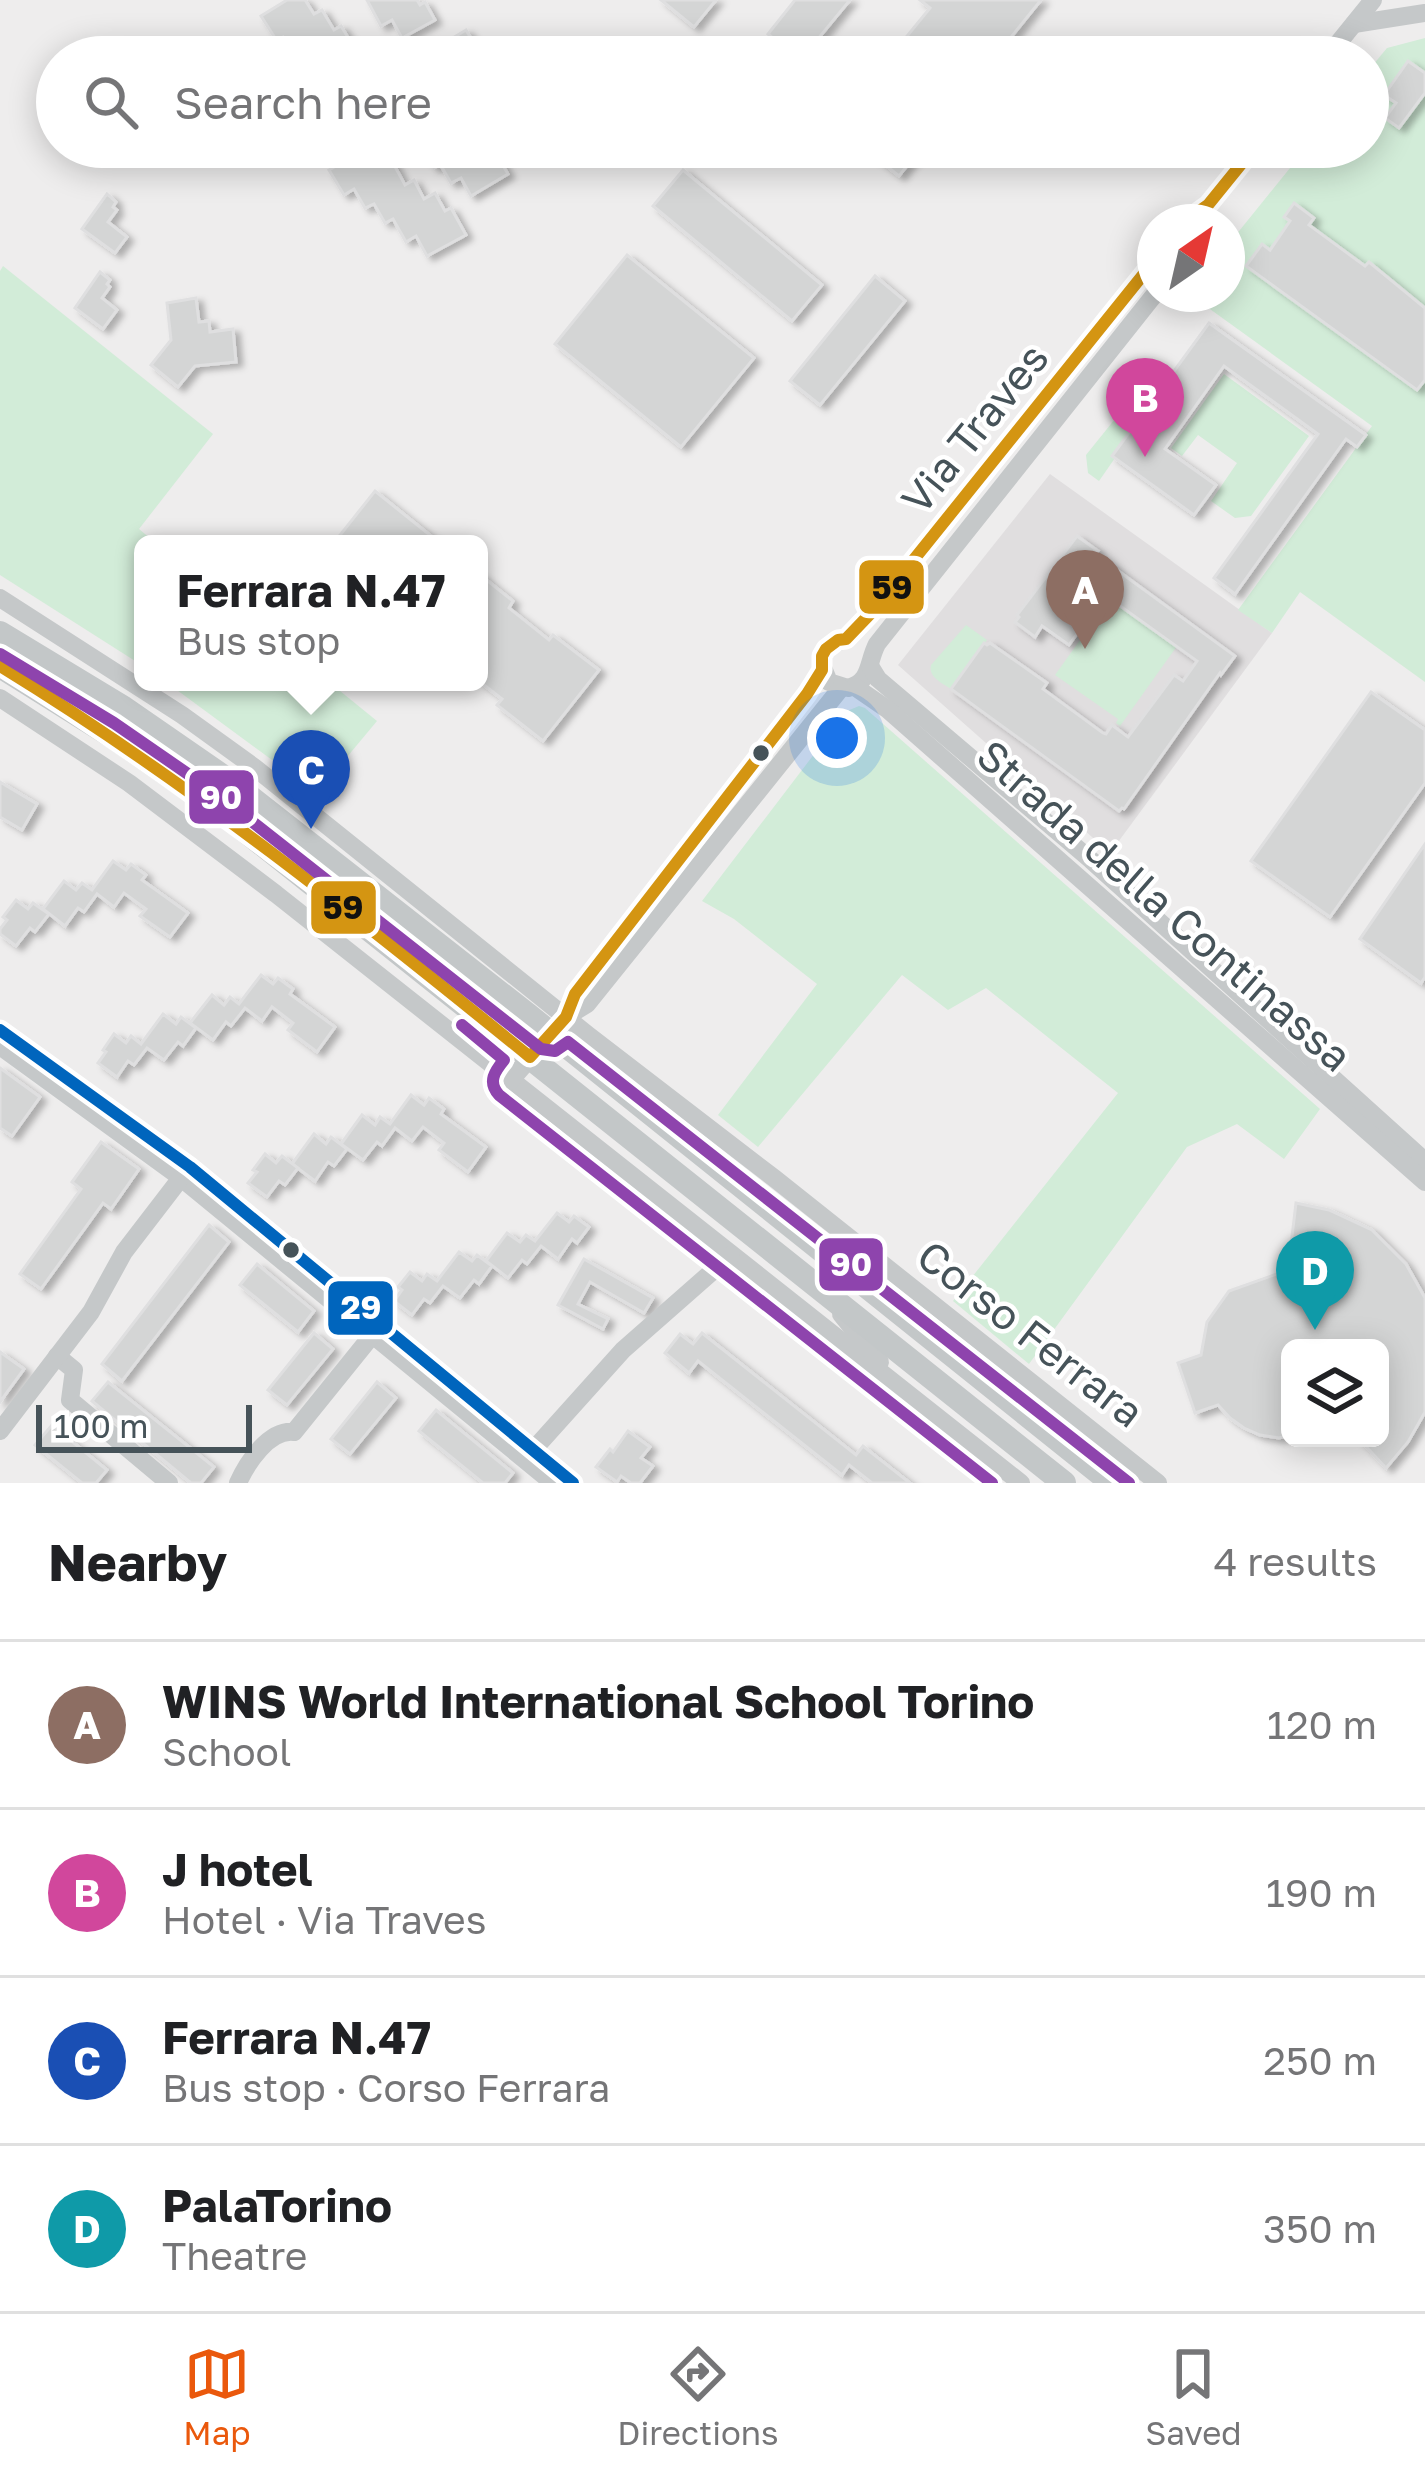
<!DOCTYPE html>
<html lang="en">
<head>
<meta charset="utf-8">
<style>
  :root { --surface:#fff; --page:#f2f2f2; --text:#202124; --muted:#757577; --line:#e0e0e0; --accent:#ea580c }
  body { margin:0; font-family:"Golos Text",sans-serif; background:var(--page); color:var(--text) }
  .controls { position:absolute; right:36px; bottom:36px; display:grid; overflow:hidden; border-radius:18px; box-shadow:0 6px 30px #0003 }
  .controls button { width:108px; height:108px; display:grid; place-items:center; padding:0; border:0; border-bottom:3px solid var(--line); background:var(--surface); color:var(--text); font:60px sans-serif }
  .compass { position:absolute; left:1137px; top:204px; width:108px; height:108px; border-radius:50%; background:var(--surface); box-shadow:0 6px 30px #0003; rotate:34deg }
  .scale { position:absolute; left:36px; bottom:30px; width:216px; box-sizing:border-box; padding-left:12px; border:6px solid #465359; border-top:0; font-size:33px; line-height:42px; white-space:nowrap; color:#465359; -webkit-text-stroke:9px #fff; paint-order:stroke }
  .you { position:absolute; left:837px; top:738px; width:42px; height:42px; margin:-30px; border:9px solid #fff; border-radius:50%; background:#1a73e8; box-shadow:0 0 0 18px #1a73e833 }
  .badge { display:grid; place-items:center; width:78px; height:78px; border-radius:50%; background:var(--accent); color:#fff; font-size:39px; font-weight:700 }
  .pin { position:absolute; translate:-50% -99px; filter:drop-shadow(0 3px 6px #0008) }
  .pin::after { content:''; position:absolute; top:63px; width:42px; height:36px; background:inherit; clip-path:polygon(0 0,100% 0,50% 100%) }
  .popup { position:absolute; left:134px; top:535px; width:354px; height:156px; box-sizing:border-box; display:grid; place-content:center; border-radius:18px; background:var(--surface); filter:drop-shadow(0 3px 9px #0005); font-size:39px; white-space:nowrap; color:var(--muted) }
  .popup b { font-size:45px; color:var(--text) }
  .popup::after { content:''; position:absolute; left:50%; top:100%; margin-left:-24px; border:24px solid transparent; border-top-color:var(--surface) }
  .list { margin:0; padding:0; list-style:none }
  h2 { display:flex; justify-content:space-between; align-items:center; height:156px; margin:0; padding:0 48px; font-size:51px }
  h2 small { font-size:39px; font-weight:400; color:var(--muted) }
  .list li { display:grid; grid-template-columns:78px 1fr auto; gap:36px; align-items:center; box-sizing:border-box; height:168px; padding:0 48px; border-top:3px solid var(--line) }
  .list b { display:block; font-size:45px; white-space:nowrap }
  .list p { margin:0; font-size:39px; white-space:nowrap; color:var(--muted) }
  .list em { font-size:39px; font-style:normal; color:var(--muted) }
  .icon { flex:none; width:66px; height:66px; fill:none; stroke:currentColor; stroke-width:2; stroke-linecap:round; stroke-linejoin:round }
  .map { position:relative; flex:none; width:1425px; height:1483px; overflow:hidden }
  .search { position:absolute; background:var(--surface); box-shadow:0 6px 30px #0003; left:36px; right:36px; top:36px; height:132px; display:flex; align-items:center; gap:30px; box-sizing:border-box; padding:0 42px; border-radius:66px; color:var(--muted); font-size:45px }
  .sheet { height:828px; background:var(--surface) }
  nav { display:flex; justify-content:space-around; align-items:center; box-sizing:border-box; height:168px; border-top:3px solid var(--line); background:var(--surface); font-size:33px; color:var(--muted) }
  nav a { display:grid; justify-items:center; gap:6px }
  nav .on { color:var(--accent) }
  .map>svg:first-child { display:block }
  .education { fill:#e0dedf }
  .green { fill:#d2ecd8 }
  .building { fill:#d4d5d5; stroke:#dfdfe0; stroke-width:3; filter:url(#shadow) }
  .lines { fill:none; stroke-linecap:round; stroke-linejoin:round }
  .minor { stroke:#c5c8c9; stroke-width:18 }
  .major { stroke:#c3c7c8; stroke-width:24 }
  .bus-1-casing { stroke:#fff; stroke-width:21 }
  .bus-2-casing { stroke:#fff; stroke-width:21 }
  .bus-3-casing { stroke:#fff; stroke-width:21 }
  .bus-1 { stroke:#d49512; stroke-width:12 }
  .bus-2 { stroke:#8e44ad; stroke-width:12 }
  .bus-3 { stroke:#0065bd; stroke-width:12 }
  .bus-dot { fill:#465359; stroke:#fff; stroke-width:4.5 }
  .labels { text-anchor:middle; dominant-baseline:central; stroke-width:9; stroke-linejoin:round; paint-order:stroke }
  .street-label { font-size:42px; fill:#465359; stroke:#fff }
  .line-badge { stroke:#fff; stroke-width:4.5 }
  .badge-label { font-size:33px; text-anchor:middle; font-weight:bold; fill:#fff }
  .pale-badge-label { font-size:33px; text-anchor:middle; font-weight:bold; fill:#111 }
</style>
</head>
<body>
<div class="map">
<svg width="1425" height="1483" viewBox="0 0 1425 1483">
  <defs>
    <filter id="shadow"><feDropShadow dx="6" dy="4" stdDeviation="3" flood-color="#0004"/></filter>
  </defs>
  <rect width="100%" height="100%" fill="#eeeded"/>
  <polygon class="education" points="1050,474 1272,633 1110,853 898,665"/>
  <g class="green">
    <polygon points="1425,38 1425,682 1300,592 1272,633 1238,610 1372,426 1189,294 1227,294 1227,246 1307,147 1368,147 1368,71 1387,48"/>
    <polygon points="3,266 213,434 139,529 157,544 143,544 143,666 0,575 0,271"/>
    <polygon points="1224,374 1309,436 1251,516 1235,518 1211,501 1237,463 1198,435 1182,456 1171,448"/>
    <polygon points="1141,410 1144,412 1113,456 1115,458 1099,481 1088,473 1086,455 1119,414"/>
    <polygon points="1110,598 1177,646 1120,726 1116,723 1118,719 1055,675"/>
    <path d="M 966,625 L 987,640 L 951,689 C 942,683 928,677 931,665 Z"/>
    <polygon points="166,682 329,682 377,721 317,793"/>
    <polygon points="859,706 865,708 1320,1109 1284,1159 1237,1124 1187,1147 1029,1364 953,1301 1118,1093 986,988 948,1010 902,975 758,1147 718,1115 817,984 734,919 702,901 847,711"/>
  </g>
  <g class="building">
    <polygon points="287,0 305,0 314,14 322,10 334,30 341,26 352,44 358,41 368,57 295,57 283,37 277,41 261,16"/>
    <polygon points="367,0 417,0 420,5 425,2 435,20 402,38 392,20 381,26"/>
    <polygon points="661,0 716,0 694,27"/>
    <polygon points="795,0 850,0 803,57 796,57 768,34"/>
    <polygon points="920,0 1041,0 995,57 890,57 930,8"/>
    <polygon points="466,30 482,57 421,57"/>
    <polygon points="1408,61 1425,73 1425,93 1399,128 1385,118 1396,103 1384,95"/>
    <polygon points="370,147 376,147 386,165 392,161 405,185 414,180 424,199 435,193 445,211 451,208 466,235 427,256 416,236 406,242 393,219 385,223 374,204 365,208 354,189 344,195 329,170"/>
    <polygon points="421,147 482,147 489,158 496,154 508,174 471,196 461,178 451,183 440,164 434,168"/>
    <polygon points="863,147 922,147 899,176"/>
    <polygon points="683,170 822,285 792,321 653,206"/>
    <polygon points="107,194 116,202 113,207 117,210 108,222 127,237 115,253 82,229"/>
    <polygon points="1294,203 1314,218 1309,225 1365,266 1369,262 1425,308 1425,380 1417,390 1246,266 1262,244 1270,250 1290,221 1284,217"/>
    <polygon points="627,255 754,358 681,447 555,344"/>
    <polygon points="100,272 110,280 107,284 110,287 102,298 117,310 103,329 75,308"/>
    <polygon points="875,276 905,301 820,405 790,381"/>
    <polygon points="196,298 199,322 209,321 210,332 233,329 236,362 195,366 178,387 151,365 171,340 167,303"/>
    <polygon points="1209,323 1366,435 1357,447 1346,439 1235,594 1214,578 1318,434 1224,366 1165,449 1216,485 1194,515 1112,456"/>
    <polygon points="375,491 441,544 333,544"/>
    <polygon points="1077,536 1098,551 1095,554 1235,656 1221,675 1220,673 1124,809 1122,808 1119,811 951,689 984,643 987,645 990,643 1047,683 1043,689 1103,733 1106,734 1112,725 1128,737 1174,675 1183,681 1197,661 1105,595 1069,645 1042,626 1035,637 1015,622 1019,617 1017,615"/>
    <polygon points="479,574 513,601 509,608 549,640 553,635 599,670 543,741 497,705 502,699 479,681"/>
    <polygon points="1371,692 1425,730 1425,783 1330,917 1251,861"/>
    <polygon points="0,782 37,804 22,830 0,817"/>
    <polygon points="1425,844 1425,977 1421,983 1360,939"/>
    <polygon points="113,861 126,870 131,864 146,875 142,880 188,913 170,937 140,916 146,909 124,893 114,907 97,894 84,912 78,908 65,926 43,909 64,881 76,890 82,883 92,890"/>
    <polygon points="16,900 28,909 33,903 49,914 35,932 30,928 16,946 0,934 0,929 7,920 3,917"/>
    <polygon points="261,975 273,984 278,978 293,989 290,994 335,1027 317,1052 288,1030 293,1023 272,1007 262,1021 245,1008 231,1026 226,1022 213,1040 190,1023 212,995 224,1005 230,997 239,1004"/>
    <polygon points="163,1014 176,1024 181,1017 196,1028 183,1046 178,1042 164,1060 147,1048 134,1065 128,1061 117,1077 98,1063 106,1052 103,1050 114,1034 126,1043 131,1036 141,1044"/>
    <polygon points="0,1068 40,1097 12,1136 0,1128"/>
    <polygon points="411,1095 424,1105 429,1098 444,1109 441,1114 486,1147 468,1172 439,1150 444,1143 423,1127 412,1141 395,1128 382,1146 377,1142 363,1160 341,1144 362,1115 375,1125 380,1117 390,1124"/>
    <polygon points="314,1134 326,1144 331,1137 347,1149 334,1166 328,1162 315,1181 292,1164"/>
    <polygon points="101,1142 139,1169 111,1209 103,1203 41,1289 20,1274 81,1189 72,1182"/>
    <polygon points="265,1154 276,1163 282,1156 298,1168 285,1185 279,1181 267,1197 248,1183 257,1172 253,1170"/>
    <polygon points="1296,1203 1329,1210 1372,1230 1406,1264 1425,1298 1425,1412 1408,1442 1386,1468 1358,1438 1380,1438 1380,1348 1290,1348 1290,1435 1279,1438 1260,1435 1244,1428 1230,1418 1218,1405 1195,1413 1178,1363 1201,1355 1207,1322 1229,1291 1288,1270"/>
    <polygon points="557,1213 569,1222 574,1216 589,1227 577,1243 572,1239 558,1259 541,1246 527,1264 522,1260 508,1278 486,1261 507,1233 520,1242 526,1235 535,1241"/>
    <polygon points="209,1225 229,1242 122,1381 102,1364"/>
    <polygon points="459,1252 472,1261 477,1255 492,1266 479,1284 474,1280 460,1298 443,1286 430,1303 424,1299 412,1315 394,1301 402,1290 398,1287 410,1272 422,1281 427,1274 437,1281"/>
    <polygon points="584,1259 653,1298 644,1313 590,1282 578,1304 608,1319 603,1329 558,1305"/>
    <polygon points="257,1264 314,1311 298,1332 240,1285"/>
    <polygon points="314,1333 333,1349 287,1405 268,1390"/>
    <polygon points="702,1333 856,1455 863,1446 910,1483 872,1483 849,1465 842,1475 698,1361 689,1373 665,1353 680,1334 693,1344"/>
    <polygon points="0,1352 24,1369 0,1402"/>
    <polygon points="108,1382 214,1467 201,1483 191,1483 92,1401"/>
    <polygon points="377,1382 396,1398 350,1454 331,1439"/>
    <polygon points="436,1410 513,1473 505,1483 483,1483 419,1431"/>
    <polygon points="52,1425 107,1470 96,1483 82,1483 35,1445"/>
    <polygon points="628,1431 650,1447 641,1458 653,1466 640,1483 631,1483 621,1476 617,1482 596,1467 610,1449 613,1452"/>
  </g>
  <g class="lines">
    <g class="minor">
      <polyline points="1354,24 1425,13"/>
      <polyline points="1327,57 1373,0"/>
      <polyline points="1184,222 1208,205 1255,147"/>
      <path d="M 1155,260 L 870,614 C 863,621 856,631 848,637 C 835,645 826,644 821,663 L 829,682 L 848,688 C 872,681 867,663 877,644 L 1155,294"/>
      <polyline points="0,598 182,715 254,767 588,1035 774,1178 1158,1483"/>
      <polyline points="870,666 878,679 1091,860 1425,1161"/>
      <polyline points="855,687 887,709 1425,1182"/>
      <polyline points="0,698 129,783 276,894 1021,1483"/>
      <polyline points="566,1017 587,1004 841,688"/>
      <polyline points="0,1030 190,1167 573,1483"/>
      <polyline points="0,1046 180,1177 553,1483"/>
      <polyline points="510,1081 566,1017 575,994 807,694 822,670"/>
      <polyline points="841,1314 880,1362"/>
      <polyline points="57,1356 74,1370 70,1400 169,1483"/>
      <polyline points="0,1431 91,1312 124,1252 187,1170"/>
      <polyline points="526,1458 623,1350 731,1255"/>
      <path d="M 238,1483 C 247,1463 269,1429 294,1432 L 378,1328"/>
    </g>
    <g class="major">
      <polyline points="0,633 124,708 228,780 528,1015 1112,1483"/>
      <polyline points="0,666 112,736 223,813 1064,1483"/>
    </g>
    <defs>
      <g id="bus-1">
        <polyline points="1184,222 1208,205 1255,147"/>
        <path d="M 0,666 C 188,781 359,918 530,1057 L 566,1017 L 575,994 L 807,694 L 822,670 L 822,656 L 826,649 L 838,640 L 846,639 L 870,614 L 1155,260"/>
      </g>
      <g id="bus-2">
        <polyline points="0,654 114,723 217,794 541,1049 555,1051 568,1042 1129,1483"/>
        <path d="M 462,1025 L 504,1060 C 495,1071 487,1082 499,1095 L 992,1483"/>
      </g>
      <polyline id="bus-3" points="0,1030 190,1167 573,1483"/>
    </defs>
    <use href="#bus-1" class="bus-1-casing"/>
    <use href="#bus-2" class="bus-2-casing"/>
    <use href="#bus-3" class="bus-3-casing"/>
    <use href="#bus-1" class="bus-1"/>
    <use href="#bus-2" class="bus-2"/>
    <use href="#bus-3" class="bus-3"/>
  </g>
  <g class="bus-dot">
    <circle cx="761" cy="753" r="10"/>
    <circle cx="291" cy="1250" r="10"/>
  </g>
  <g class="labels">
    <g class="street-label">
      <text transform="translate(974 428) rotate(-51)">Via Traves</text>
      <text transform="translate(1165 905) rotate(41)">Strada della Continassa</text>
      <text transform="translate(1031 1333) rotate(38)">Corso Ferrara</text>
    </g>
  </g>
  <g class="line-badge">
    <rect x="857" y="558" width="69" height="58" rx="12" fill="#d49512"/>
    <rect x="187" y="768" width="69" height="58" rx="12" fill="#8e44ad"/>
    <rect x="309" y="879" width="69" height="57" rx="12" fill="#d49512"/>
    <rect x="817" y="1236" width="68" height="57" rx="12" fill="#8e44ad"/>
    <rect x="326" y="1279" width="69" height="58" rx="12" fill="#0065bd"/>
  </g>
  <g class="badge-label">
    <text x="221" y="809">90</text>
    <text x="851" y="1276">90</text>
    <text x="361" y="1319">29</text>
  </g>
  <g class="pale-badge-label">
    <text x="892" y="599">59</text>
    <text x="343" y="919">59</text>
  </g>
</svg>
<div class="controls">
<button><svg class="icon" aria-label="layers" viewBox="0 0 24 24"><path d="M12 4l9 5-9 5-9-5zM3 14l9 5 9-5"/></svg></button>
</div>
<svg class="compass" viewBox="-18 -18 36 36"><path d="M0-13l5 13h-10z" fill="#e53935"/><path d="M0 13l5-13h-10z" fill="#757577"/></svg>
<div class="scale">100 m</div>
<div class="you"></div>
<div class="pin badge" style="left:1085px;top:649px;background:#8d6e63">A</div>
<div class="pin badge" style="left:1145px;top:457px;background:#d1479c">B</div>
<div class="pin badge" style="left:311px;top:829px;background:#1a4fb4">C</div>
<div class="popup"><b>Ferrara N.47</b>Bus stop</div>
<div class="pin badge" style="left:1315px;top:1330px;background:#0f9aa8">D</div>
<div class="search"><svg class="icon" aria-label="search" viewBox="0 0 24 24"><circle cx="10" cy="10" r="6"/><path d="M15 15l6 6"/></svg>Search here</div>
</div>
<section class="sheet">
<h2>Nearby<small>4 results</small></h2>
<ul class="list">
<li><span class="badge" style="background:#8d6e63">A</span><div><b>WINS World International School Torino</b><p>School</p></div><em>120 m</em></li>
<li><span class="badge" style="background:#d1479c">B</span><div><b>J hotel</b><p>Hotel · Via Traves</p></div><em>190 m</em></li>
<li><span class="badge" style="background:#1a4fb4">C</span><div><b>Ferrara N.47</b><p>Bus stop · Corso Ferrara</p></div><em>250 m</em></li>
<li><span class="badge" style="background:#0f9aa8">D</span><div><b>PalaTorino</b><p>Theatre</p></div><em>350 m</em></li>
</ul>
</section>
<nav>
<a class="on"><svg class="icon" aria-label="map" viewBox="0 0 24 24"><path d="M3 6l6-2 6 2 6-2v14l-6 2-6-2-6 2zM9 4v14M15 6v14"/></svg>Map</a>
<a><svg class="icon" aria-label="directions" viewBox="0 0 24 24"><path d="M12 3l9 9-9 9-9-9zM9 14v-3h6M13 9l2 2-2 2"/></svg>Directions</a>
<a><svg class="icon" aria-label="saved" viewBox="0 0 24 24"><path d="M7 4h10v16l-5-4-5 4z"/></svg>Saved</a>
</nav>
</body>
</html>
